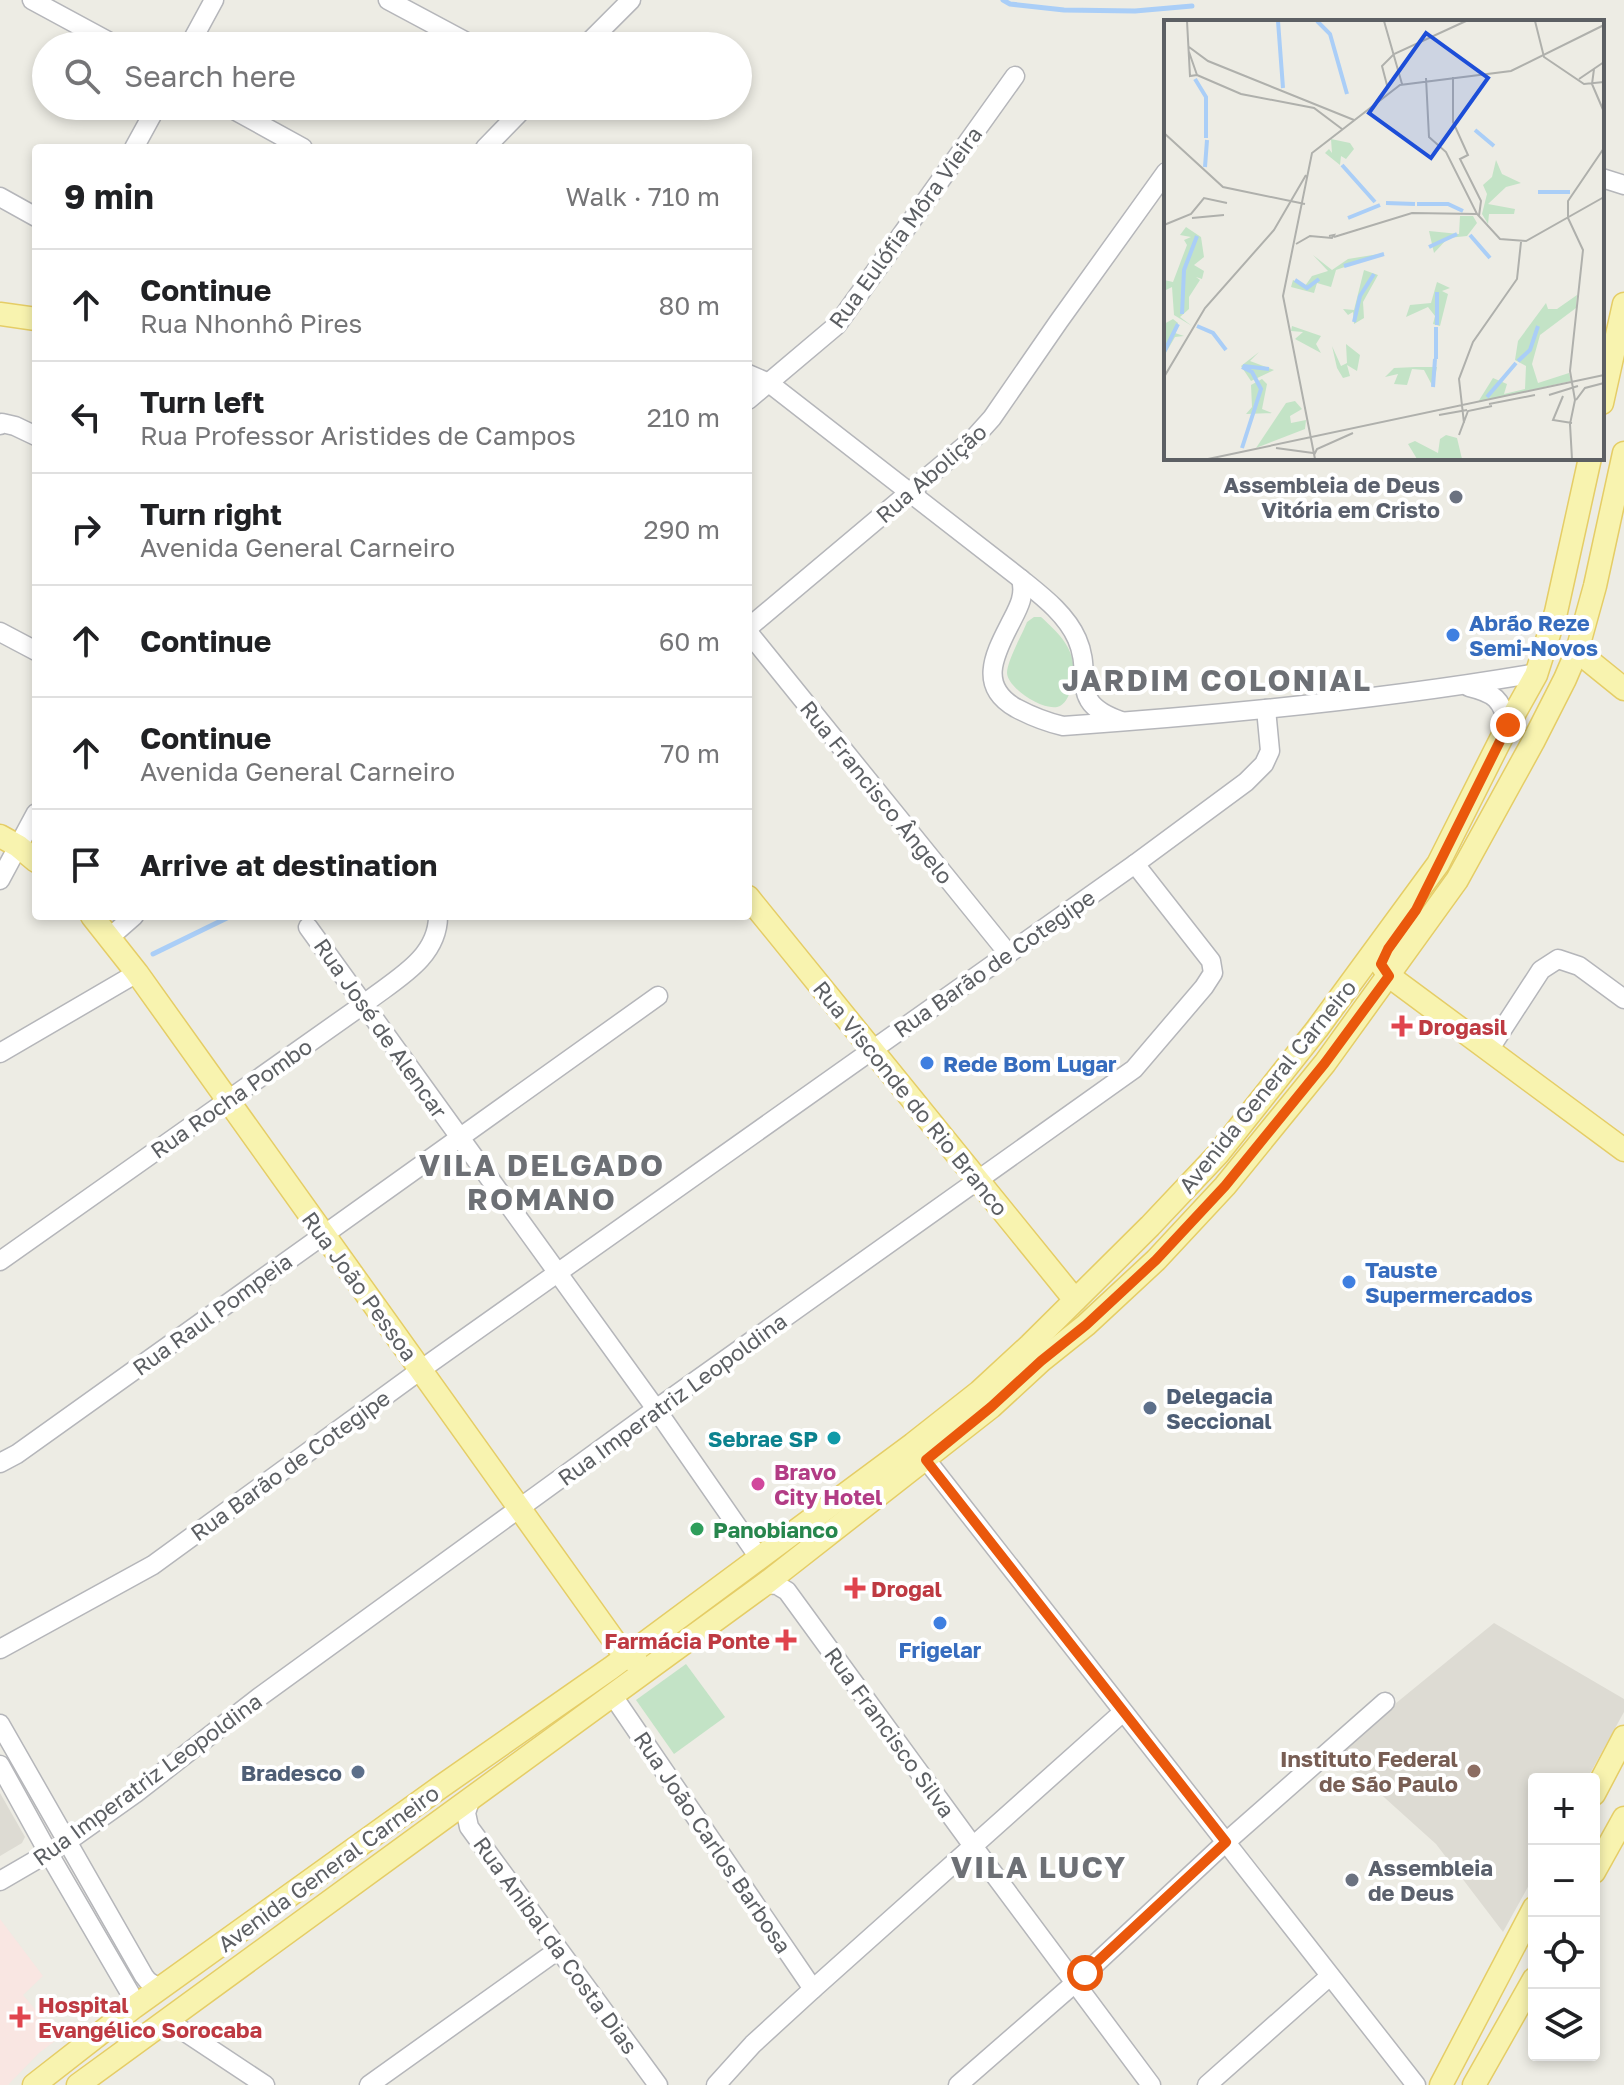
<!DOCTYPE html>
<html lang="en">
<head>
<meta charset="utf-8">
<style>
  :root { --surface:#fff; --page:#f2f2f2; --text:#202124; --muted:#757577; --line:#e0e0e0 }
  body { margin:0; font-family:"Golos Text",sans-serif; background:var(--page); color:var(--text) }
  .controls { position:absolute; right:24px; bottom:24px; display:grid; overflow:hidden; border-radius:8px; box-shadow:0 4px 12px #0003 }
  .controls button { width:72px; height:72px; display:grid; place-items:center; padding:0; border:0; border-bottom:2px solid var(--line); background:var(--surface); color:var(--text); font:40px sans-serif }
  .stop { position:absolute; width:24px; height:24px; margin:-18px; border:6px solid #ea580c; border-radius:50%; background:#fff }
  .stop.end { background:#ea580c; border-color:#fff; box-shadow:0 2px 8px #0008 }
  .list { margin:0; padding:0; list-style:none }
  h2 { display:flex; justify-content:space-between; align-items:center; height:104px; margin:0; padding:0 32px; font-size:34px }
  h2 small { font-size:26px; font-weight:400; color:var(--muted) }
  .list li { display:grid; grid-template-columns:52px 1fr auto; gap:24px; align-items:center; box-sizing:border-box; height:112px; padding:0 32px; border-top:2px solid var(--line) }
  .list b { display:block; font-size:30px; white-space:nowrap }
  .list p { margin:0; font-size:26px; white-space:nowrap; color:var(--muted) }
  .list em { font-size:26px; font-style:normal; color:var(--muted) }
  .icon { flex:none; width:44px; height:44px; fill:none; stroke:currentColor; stroke-width:2; stroke-linecap:round; stroke-linejoin:round }
  .map { position:relative; flex:none; width:1624px; height:2085px; overflow:hidden }
  .search { position:absolute; background:var(--surface); box-shadow:0 4px 12px #0003; left:32px; top:32px; width:720px; height:88px; display:flex; align-items:center; gap:20px; box-sizing:border-box; padding:0 28px; border-radius:44px; color:var(--muted); font-size:30px }
  .panel { position:absolute; background:var(--surface); box-shadow:0 4px 12px #0003; left:32px; top:144px; width:720px; height:776px; border-radius:8px }
  .map>svg:first-child { display:block }
  .education { fill:#dddbd3 }
  .medical { fill:#f9e6e2 }
  .green { fill:#c3e3c6 }
  .lines { fill:none; stroke-linecap:round; stroke-linejoin:round }
  .stream { stroke:#aacef7; stroke-width:5 }
  .minor-casing { stroke:#b5b6ba; stroke-width:21 }
  .major-casing { stroke:#e5cd66; stroke-width:25 }
  .minor { stroke:#fff; stroke-width:18 }
  .major { stroke:#f8f3af; stroke-width:22 }
  .route { stroke:#ea580c; stroke-width:10 }
  .worship-dot { fill:#6b7280; stroke:#fff; stroke-width:3 }
  .shop-dot { fill:#3f7fe0; stroke:#fff; stroke-width:3 }
  .health-dot { fill:#e0444e; stroke:#fff; stroke-width:3 }
  .service-dot { fill:#5c6f8a; stroke:#fff; stroke-width:3 }
  .culture-dot { fill:#0f9aa8; stroke:#fff; stroke-width:3 }
  .hotel-dot { fill:#d1479c; stroke:#fff; stroke-width:3 }
  .leisure-dot { fill:#2e9e5b; stroke:#fff; stroke-width:3 }
  .education-dot { fill:#8d6e63; stroke:#fff; stroke-width:3 }
  .labels { text-anchor:middle; dominant-baseline:central; stroke-width:8; stroke-linejoin:round; paint-order:stroke }
  .street-label { font-size:22px; fill:#5c5f63; stroke:#fff }
  .worship-label { font-size:22px; font-weight:bold; fill:#5b616d; stroke:#fff; text-anchor:end }
  .shop-label { font-size:22px; font-weight:bold; fill:#366cbe; stroke:#fff; text-anchor:start }
  .health-label { font-size:22px; font-weight:bold; fill:#be3a42; stroke:#fff; text-anchor:start }
  .service-label { font-size:22px; font-weight:bold; fill:#4e5e75; stroke:#fff; text-anchor:start }
  .culture-label { font-size:22px; font-weight:bold; fill:#0d838f; stroke:#fff; text-anchor:end }
  .hotel-label { font-size:22px; font-weight:bold; fill:#b23c85; stroke:#fff; text-anchor:start }
  .leisure-label { font-size:22px; font-weight:bold; fill:#27864d; stroke:#fff; text-anchor:start }
  .education-label { font-size:22px; font-weight:bold; fill:#785e54; stroke:#fff; text-anchor:end }
  .district-label { font-size:30px; font-weight:bold; letter-spacing:2px; fill:#6d7075; stroke:#fff }
  .inset-river { fill:none; stroke:#aacef7; stroke-width:4 }
  .inset-road { fill:none; stroke:#afb0ac; stroke-width:2 }
  .view { fill:#1d4ed8; fill-opacity:0.15; stroke:#1d4ed8; stroke-width:4 }
  .inset-edge { fill:none; stroke:#5c5f63; stroke-width:4 }
</style>
</head>
<body>
<div class="map">
<svg width="1624" height="2085" viewBox="0 0 1624 2085">
  <rect width="100%" height="100%" fill="#edece4"/>
  <g class="education">
    <polygon points="1494,1623 1624,1699 1624,1712 1587,1779 1534,1779 1534,1876 1503,1932 1436,1844 1335,1753"/>
    <polygon points="0,1793 25,1837 22,1843 0,1856"/>
  </g>
  <polygon class="medical" points="0,1919 43,1976 23,1995 59,2038 39,2053 8,2085 0,2085"/>
  <g class="green">
    <path d="M 1034,617 L 1041,617 C 1063,637 1079,653 1072,685 C 1070,693 1067,702 1060,706 C 1046,713 1008,689 1007,673 C 1007,661 1022,635 1027,622 Z"/>
    <polygon points="686,1664 725,1717 674,1754 636,1700"/>
  </g>
  <g class="lines">
    <g class="stream">
      <polyline points="1003,0 1010,4 1064,10 1135,11 1192,6"/>
      <polyline points="153,954 231,916"/>
    </g>
    <defs>
      <g id="minor">
        <polyline points="32,0 117,46"/>
        <polyline points="388,0 474,46"/>
        <polyline points="189,46 214,0"/>
        <polyline points="585,46 631,0"/>
        <polyline points="227,106 303,148"/>
        <polyline points="134,148 157,106"/>
        <polyline points="485,148 526,106"/>
        <polyline points="1602,178 1624,185"/>
        <polyline points="0,197 36,217"/>
        <path d="M 748,374 L 769,383 L 1021,579 C 1042,596 1066,614 1077,639 C 1094,677 1066,702 1121,721"/>
        <polyline points="748,400 837,325 1015,76"/>
        <polyline points="0,425 2,423 15,426 36,436"/>
        <path d="M 1021,579 C 1026,597 1017,610 1009,626 C 993,657 979,687 1016,708 C 1031,716 1046,722 1063,726 C 1221,715 1380,700 1537,673"/>
        <polyline points="748,628 974,438 992,418 1059,321 1166,172"/>
        <polyline points="0,632 36,651"/>
        <polyline points="748,632 1007,952"/>
        <path d="M 1469,687 C 1494,693 1502,699 1508,725"/>
        <polyline points="0,880 36,813"/>
        <polyline points="308,927 656,1409 760,1559"/>
        <polyline points="110,937 134,916"/>
        <polyline points="1489,1050 1541,970 1558,959 1579,966 1624,999"/>
        <polyline points="0,1053 137,973"/>
        <path d="M 0,1261 L 364,1004 C 394,980 438,959 438,916"/>
        <polyline points="917,1448 1416,2085"/>
        <polyline points="0,1463 17,1454 658,996"/>
        <polyline points="765,1584 777,1585 787,1591 973,1846 1151,2085"/>
        <polyline points="0,1649 153,1565 433,1361 1135,864 1246,782 1264,764 1270,751 1266,709"/>
        <polyline points="613,1696 813,1989"/>
        <polyline points="0,1724 144,1976 148,1981 160,1989"/>
        <polyline points="0,1765 49,1854 130,1993 134,2007"/>
        <polyline points="470,1801 466,1813 469,1827 658,2085"/>
        <polyline points="0,1881 67,1842 136,1793 258,1698 656,1409 1134,1069 1204,987 1213,973 1211,961 1135,864"/>
        <polyline points="167,2020 265,2085"/>
        <polyline points="369,2085 558,1950"/>
        <polyline points="716,2085 753,2044 813,1989 1123,1712"/>
        <polyline points="958,2085 1076,1982 1226,1842 1385,1702"/>
        <polyline points="1207,2085 1330,1976"/>
      </g>
      <g id="major">
        <polyline points="0,314 36,319"/>
        <polyline points="1602,403 1624,304"/>
        <polyline points="1577,651 1624,689"/>
        <polyline points="0,836 18,846 36,861"/>
        <polyline points="748,897 1075,1300"/>
        <polyline points="92,916 137,973 620,1649 626,1657 637,1662"/>
        <polyline points="1381,964 1389,976 1624,1150"/>
        <polyline points="1594,1794 1624,1737"/>
        <polyline points="1594,1872 1624,1818"/>
        <polyline points="34,2085 134,2007 439,1788 611,1668 913,1444 979,1392 1030,1345 1150,1226 1218,1154 1317,1029 1438,864 1508,725 1536,675 1556,612 1590,458"/>
        <polyline points="78,2085 765,1584 991,1407 1041,1361 1086,1325 1156,1260 1225,1186 1325,1063 1457,880 1533,742 1565,679 1577,651 1595,586 1624,453"/>
        <polyline points="1441,2085 1534,1908"/>
        <polyline points="1474,2085 1534,1979"/>
      </g>
    </defs>
    <use href="#minor" class="minor-casing"/>
    <use href="#major" class="major-casing"/>
    <use href="#minor" class="minor"/>
    <use href="#major" class="major"/>
  </g>
  <g class="lines">
    <polyline class="route" points="1085,1973 1226,1842 926,1460 991,1407 1041,1361 1086,1325 1156,1260 1225,1186 1325,1063 1389,976 1381,964 1388,949 1416,910 1508,725"/>
  </g>
  <g class="worship-dot">
    <circle cx="1456" cy="497" r="8"/>
    <circle cx="1352" cy="1880" r="8"/>
  </g>
  <g class="shop-dot">
    <circle cx="1453" cy="635" r="8"/>
    <circle cx="927" cy="1063" r="8"/>
    <circle cx="1349" cy="1282" r="8"/>
    <circle cx="940" cy="1623" r="8"/>
  </g>
  <g class="health-dot">
    <path d="M1398 1014h8v8h8v8h-8v8h-8v-8h-8v-8h8z"/>
    <path d="M851 1576h8v8h8v8h-8v8h-8v-8h-8v-8h8z"/>
    <path d="M782 1628h8v8h8v8h-8v8h-8v-8h-8v-8h8z"/>
    <path d="M16 2005h8v8h8v8h-8v8h-8v-8h-8v-8h8z"/>
  </g>
  <g class="service-dot">
    <circle cx="1150" cy="1408" r="8"/>
    <circle cx="358" cy="1772" r="8"/>
  </g>
  <circle class="culture-dot" cx="834" cy="1438" r="8"/>
  <circle class="hotel-dot" cx="758" cy="1484" r="8"/>
  <circle class="leisure-dot" cx="697" cy="1529" r="8"/>
  <circle class="education-dot" cx="1474" cy="1771" r="8"/>
  <g class="labels">
    <g class="street-label">
      <text transform="translate(905 227) rotate(-54)">Rua Eulófia Môra Vieira</text>
      <text transform="translate(931 473) rotate(-41)">Rua Abolição</text>
      <text transform="translate(877 792) rotate(51)">Rua Francisco Ângelo</text>
      <text transform="translate(994 963) rotate(-35)">Rua Barão de Cotegipe</text>
      <text transform="translate(381 1028) rotate(55)">Rua José de Alencar</text>
      <text transform="translate(1267 1086) rotate(-51)">Avenida General Carneiro</text>
      <text transform="translate(231 1098) rotate(-35)">Rua Rocha Pombo</text>
      <text transform="translate(911 1098) rotate(51)">Rua Visconde do Rio Branco</text>
      <text transform="translate(360 1286) rotate(54)">Rua João Pessoa</text>
      <text transform="translate(212 1314) rotate(-36)">Rua Raul Pompeia</text>
      <text transform="translate(672 1399) rotate(-36)">Rua Imperatriz Leopoldina</text>
      <text transform="translate(290 1465) rotate(-36)">Rua Barão de Cotegipe</text>
      <text transform="translate(890 1732) rotate(54)">Rua Francisco Silva</text>
      <text transform="translate(147 1779) rotate(-36)">Rua Imperatriz Leopoldina</text>
      <text transform="translate(713 1842) rotate(56)">Rua João Carlos Barbosa</text>
      <text transform="translate(328 1868) rotate(-36)">Avenida General Carneiro</text>
      <text transform="translate(556 1945) rotate(54)">Rua Anibal da Costa Dias</text>
    </g>
    <g class="worship-label">
      <text x="1440" y="484">Assembleia de Deus<tspan x="1440" dy="25">Vitória em Cristo</tspan></text>
      <text x="1368" y="1867" text-anchor="start">Assembleia<tspan x="1368" dy="25">de Deus</tspan></text>
    </g>
    <g class="shop-label">
      <text x="1469" y="622">Abrão Reze<tspan x="1469" dy="25">Semi-Novos</tspan></text>
      <text x="943" y="1063">Rede Bom Lugar</text>
      <text x="1365" y="1269">Tauste<tspan x="1365" dy="25">Supermercados</tspan></text>
      <text x="940" y="1649" text-anchor="middle">Frigelar</text>
    </g>
    <g class="health-label">
      <text x="1418" y="1026">Drogasil</text>
      <text x="871" y="1588">Drogal</text>
      <text x="770" y="1640" text-anchor="end">Farmácia Ponte</text>
      <text x="38" y="2004">Hospital<tspan x="38" dy="25">Evangélico Sorocaba</tspan></text>
    </g>
    <g class="service-label">
      <text x="1166" y="1395">Delegacia<tspan x="1166" dy="25">Seccional</tspan></text>
      <text x="342" y="1772" text-anchor="end">Bradesco</text>
    </g>
    <g class="culture-label">
      <text x="818" y="1438">Sebrae SP</text>
    </g>
    <g class="hotel-label">
      <text x="774" y="1471">Bravo<tspan x="774" dy="25">City Hotel</tspan></text>
    </g>
    <g class="leisure-label">
      <text x="713" y="1529">Panobianco</text>
    </g>
    <g class="education-label">
      <text x="1458" y="1758">Instituto Federal<tspan x="1458" dy="25">de São Paulo</tspan></text>
    </g>
    <g class="district-label">
      <text x="1217" y="680">JARDIM COLONIAL</text>
      <text x="542" y="1165">VILA DELGADO<tspan x="542" dy="34">ROMANO</tspan></text>
      <text x="1039" y="1867">VILA LUCY</text>
    </g>
  </g>
  <g transform="translate(1164 20)">
    <rect width="440" height="440" fill="#edece4"/>
    <path d="M 167,119 L 186,123 L 190,129 L 182,139 L 177,136 L 176,145 L 161,133 L 165,129 L 168,133 ZM 332,140 L 338,154 L 357,163 L 342,167 L 324,184 L 351,189 L 350,194 L 325,194 L 324,204 L 318,194 L 323,174 L 319,165 L 328,157 ZM 296,196 L 309,196 L 313,203 L 303,216 L 284,218 L 270,233 L 265,211 L 295,214 ZM 22,207 L 37,217 L 40,237 L 30,245 L 40,251 L 38,259 L 32,257 L 36,260 L 25,277 L 25,289 L 16,297 L 28,306 L 10,295 L 8,267 L 0,271 L 0,260 L 9,262 L 23,225 L 20,220 L 27,217 L 16,215 ZM 221,233 L 172,250 L 167,267 L 153,263 L 150,273 L 127,267 L 129,260 L 141,266 L 148,256 L 164,251 L 149,235 L 168,250 L 184,239 ZM 200,250 L 214,255 L 199,282 L 200,298 L 190,304 L 189,292 L 184,295 L 179,289 L 190,290 ZM 273,262 L 286,268 L 278,271 L 284,274 L 276,306 L 269,304 L 271,296 L 264,287 L 242,297 L 246,285 L 267,283 ZM 413,275 L 412,288 L 376,315 L 368,344 L 374,363 L 405,353 L 407,361 L 314,382 L 329,358 L 343,364 L 340,374 L 361,369 L 362,346 L 351,340 L 354,321 L 382,283 L 384,289 L 393,289 ZM 9,299 L 14,303 L 11,313 L 20,316 L 11,317 L 0,336 L 0,304 ZM 128,306 L 157,316 L 152,324 L 157,333 L 131,319 L 139,312 L 127,311 ZM 182,324 L 196,335 L 193,351 L 183,345 L 186,356 L 179,358 L 173,348 L 168,326 L 177,346 L 183,343 ZM 95,332 L 86,341 L 110,350 L 87,361 L 77,346 ZM 252,347 L 273,347 L 269,367 L 260,350 L 248,349 L 243,365 L 230,364 L 234,354 L 221,357 L 230,348 ZM 98,359 L 103,364 L 98,389 L 108,393 L 82,394 L 88,387 L 87,365 ZM 131,381 L 138,389 L 126,396 L 127,403 L 142,400 L 141,409 L 92,428 L 122,383 ZM 282,415 L 293,418 L 298,439 L 253,439 L 244,424 L 251,421 L 274,433 L 276,419 Z" fill="#c3e3c6"/>
    <path class="inset-river" d="M 114,1 L 119,68M 153,1 L 166,14 L 183,74M 31,59 L 42,77 L 42,118M 311,110 L 330,126M 178,145 L 211,182M 41,147 L 43,120M 374,172 L 406,172M 222,183 L 251,184M 253,184 L 284,184 L 299,191M 184,198 L 216,185M 306,215 L 326,238M 265,227 L 293,214M 180,246 L 220,234M 131,260 L 143,268 L 155,259M 18,294 L 20,250 L 33,216M 190,302 L 196,276 L 210,254M 273,305 L 273,272M 33,306 L 49,313 L 62,330M 0,332 L 14,304M 272,339 L 272,307M 354,341 L 366,330 L 374,306M 79,346 L 105,349M 269,367 L 271,339M 323,377 L 352,343M 78,428 L 97,369 L 88,352 L 78,347"/>
    <path class="inset-road" d="M 23,1 L 26,56 L 33,55M 220,1 L 238,64M 371,1 L 380,37 L 420,64 L 440,62M 25,27 L 44,41 L 190,100M 25,32 L 33,55M 430,49 L 428,64 L 440,92M 33,55 L 77,74 L 150,88 L 178,109M 289,57 L 289,102 L 304,135 L 296,139 L 317,181 L 315,196M 262,58 L 265,117 L 282,132 L 313,194 L 336,219 L 362,221 L 440,177M 415,59 L 440,42M 224,69 L 218,46 L 230,34 L 302,1M 0,113 L 59,167 L 141,184M 28,198 L 60,195M 0,205 L 27,194 L 40,178 L 63,183M 170,217 L 248,193 L 313,194M 132,224 L 146,216 L 168,218 L 170,215 L 165,216M 0,357 L 41,288 L 110,210 L 142,155M 385,375 L 414,366M 399,376 L 389,400 L 408,403M 412,380 L 421,368 L 440,363M 325,384 L 371,375M 275,395 L 303,390M 300,403 L 295,359 L 309,322 L 353,259 L 357,222M 295,415 L 304,391 L 328,386M 112,428 L 149,433M 150,435 L 153,429 L 189,413M 44,439 L 440,355M 151,439 L 119,276 L 148,133 L 236,65 L 347,51 L 440,5M 408,439 L 406,404 L 411,380 L 406,351 L 419,230 L 404,198 L 404,181 L 440,128"/>
    <path class="view" d="M 262,13 L 324,58 L 267,138 L 205,93 Z"/>
    <rect width="440" height="440" class="inset-edge"/>
  </g>
</svg>
<div class="controls">
<button>+</button>
<button>−</button>
<button><svg class="icon" aria-label="locate" viewBox="0 0 24 24"><circle cx="12" cy="12" r="6"/><path d="M12 2v4M12 18v4M2 12h4M18 12h4"/></svg></button>
<button><svg class="icon" aria-label="layers" viewBox="0 0 24 24"><path d="M12 4l9 5-9 5-9-5zM3 14l9 5 9-5"/></svg></button>
</div>
<div class="stop" style="left:1085px;top:1973px"></div>
<div class="stop end" style="left:1508px;top:725px"></div>
<div class="search"><svg class="icon" aria-label="search" viewBox="0 0 24 24"><circle cx="10" cy="10" r="6"/><path d="M15 15l6 6"/></svg>Search here</div>
<section class="panel">
<h2>9 min<small>Walk · 710 m</small></h2>
<ul class="list">
<li><svg class="icon" aria-label="ahead" viewBox="0 0 24 24"><path d="M12 20V5M6 11l6-6 6 6"/></svg><div><b>Continue</b><p>Rua Nhonhô Pires</p></div><em>80 m</em></li>
<li><svg class="icon" aria-label="left" viewBox="0 0 24 24"><path d="M17 20v-9H6M10 6l-5 5 5 5"/></svg><div><b>Turn left</b><p>Rua Professor Aristides de Campos</p></div><em>210 m</em></li>
<li><svg class="icon" aria-label="right" viewBox="0 0 24 24"><path d="M7 20v-9h11M14 6l5 5-5 5"/></svg><div><b>Turn right</b><p>Avenida General Carneiro</p></div><em>290 m</em></li>
<li><svg class="icon" aria-label="ahead" viewBox="0 0 24 24"><path d="M12 20V5M6 11l6-6 6 6"/></svg><div><b>Continue</b></div><em>60 m</em></li>
<li><svg class="icon" aria-label="ahead" viewBox="0 0 24 24"><path d="M12 20V5M6 11l6-6 6 6"/></svg><div><b>Continue</b><p>Avenida General Carneiro</p></div><em>70 m</em></li>
<li><svg class="icon" aria-label="arrive" viewBox="0 0 24 24"><path d="M6 21V4h12l-3 4 3 4H6"/></svg><div><b>Arrive at destination</b></div></li>
</ul>
</section>
</div>
</body>
</html>
